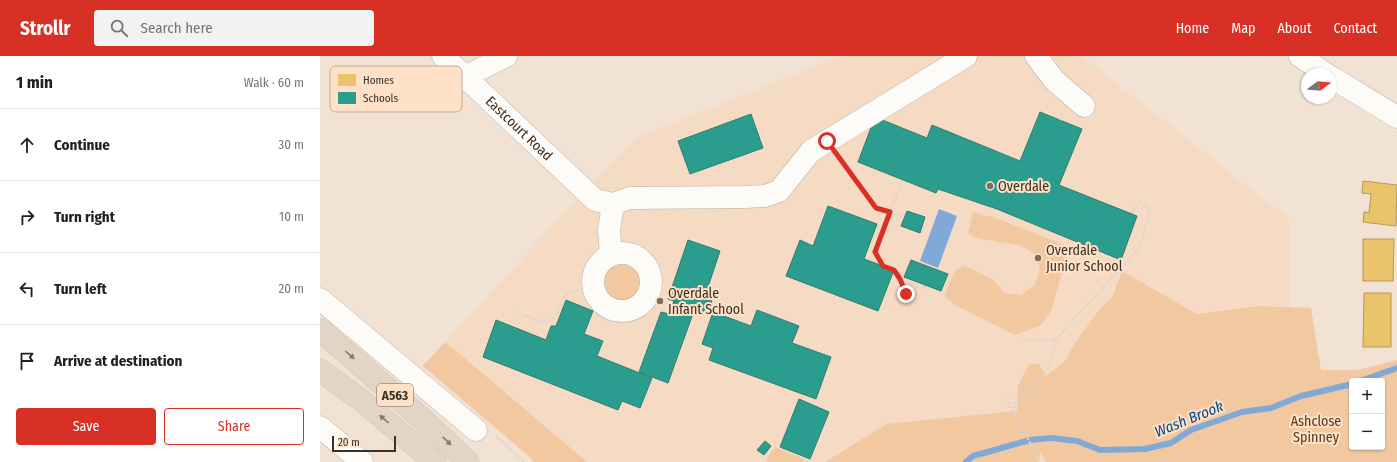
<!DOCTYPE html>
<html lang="en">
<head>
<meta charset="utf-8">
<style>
  :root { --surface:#fff; --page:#f2f2f2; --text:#202124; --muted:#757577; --line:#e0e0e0; --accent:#d93025 }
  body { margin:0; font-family:"Fira Sans Condensed",sans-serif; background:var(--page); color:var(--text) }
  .controls { position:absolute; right:12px; bottom:12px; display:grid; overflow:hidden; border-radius:4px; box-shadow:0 1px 3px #0004 }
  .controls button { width:36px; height:36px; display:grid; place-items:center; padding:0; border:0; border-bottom:1px solid var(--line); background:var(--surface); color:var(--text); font:20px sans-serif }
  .compass { position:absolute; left:981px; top:12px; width:36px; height:36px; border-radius:50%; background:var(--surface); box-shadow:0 1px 3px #0004; rotate:74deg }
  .scale { position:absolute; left:12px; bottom:10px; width:64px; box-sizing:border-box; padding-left:4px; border:2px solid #3c3026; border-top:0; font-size:11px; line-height:14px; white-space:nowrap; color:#3c3026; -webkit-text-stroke:3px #fee1c6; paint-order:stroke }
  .stop { position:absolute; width:12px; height:12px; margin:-9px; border:3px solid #d93025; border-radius:50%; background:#fff }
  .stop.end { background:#d93025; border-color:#fff; box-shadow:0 1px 4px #0008 }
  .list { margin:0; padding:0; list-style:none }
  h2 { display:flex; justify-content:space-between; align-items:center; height:52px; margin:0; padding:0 16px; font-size:17px }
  h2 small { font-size:13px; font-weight:400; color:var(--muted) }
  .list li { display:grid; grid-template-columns:26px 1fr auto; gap:12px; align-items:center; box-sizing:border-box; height:72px; padding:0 16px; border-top:1px solid var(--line) }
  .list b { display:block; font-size:15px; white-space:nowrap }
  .list em { font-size:13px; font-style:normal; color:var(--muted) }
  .actions { display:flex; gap:8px; padding:12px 16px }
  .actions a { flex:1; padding:9px 0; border:1px solid var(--accent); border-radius:4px; text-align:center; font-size:14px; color:var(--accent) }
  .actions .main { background:var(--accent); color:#fff }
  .icon { flex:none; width:22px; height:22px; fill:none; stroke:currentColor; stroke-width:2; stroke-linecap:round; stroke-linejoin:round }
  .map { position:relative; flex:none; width:1077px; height:406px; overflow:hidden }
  header { display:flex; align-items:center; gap:24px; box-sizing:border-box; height:56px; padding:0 20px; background:var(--accent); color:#fff }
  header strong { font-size:19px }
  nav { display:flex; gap:22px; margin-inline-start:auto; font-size:14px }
  .search { width:280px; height:36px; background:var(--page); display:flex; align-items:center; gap:10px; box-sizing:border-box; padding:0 14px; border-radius:4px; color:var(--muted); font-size:15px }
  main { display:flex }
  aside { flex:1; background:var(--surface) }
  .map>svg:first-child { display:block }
  .built { fill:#f5dbc3 }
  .green { fill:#f1c89f; fill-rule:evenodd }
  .water { fill:#80a9d8 }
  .homes { fill:#e9c46a; stroke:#b59856 }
  .schools { fill:#2a9d8f; stroke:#2f7c70 }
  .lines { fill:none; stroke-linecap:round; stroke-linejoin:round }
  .stream { stroke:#80a9d8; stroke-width:6 }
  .minor-casing { stroke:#bcb0a5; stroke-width:23 }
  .highway-casing { stroke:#ccc3bc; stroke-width:23 }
  .path { stroke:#dad5d0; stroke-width:2.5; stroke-dasharray:2 2; stroke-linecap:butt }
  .minor { stroke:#fdfbf8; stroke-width:22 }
  .highway { stroke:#e3d5c6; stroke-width:22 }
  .oneway { fill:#877a6e }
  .route { stroke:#d93025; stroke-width:5 }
  .poi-dot { fill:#7b6e63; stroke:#fee1c6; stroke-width:1.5 }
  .labels { text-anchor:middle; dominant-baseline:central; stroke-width:4; stroke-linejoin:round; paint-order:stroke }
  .shield { fill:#fee1c6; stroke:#766556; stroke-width:1 }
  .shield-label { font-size:13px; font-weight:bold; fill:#3c3026 }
  .street-label { font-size:14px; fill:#3c3026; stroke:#fee1c6 }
  .poi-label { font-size:14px; fill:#3c3026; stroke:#fee1c6; text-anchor:start }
  .park-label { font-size:14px; fill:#573817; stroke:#fee1c6 }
  .water-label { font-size:15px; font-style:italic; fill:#00498b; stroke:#fee1c6 }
  .key { fill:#fee1c6; stroke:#c4ac96; stroke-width:1 }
  .key-label { font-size:11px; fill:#3c3026 }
</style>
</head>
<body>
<header>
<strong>Strollr</strong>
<div class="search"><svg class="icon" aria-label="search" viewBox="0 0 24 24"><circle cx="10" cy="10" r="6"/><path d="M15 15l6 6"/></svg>Search here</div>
<nav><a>Home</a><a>Map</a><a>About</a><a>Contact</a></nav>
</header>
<main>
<aside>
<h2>1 min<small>Walk · 60 m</small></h2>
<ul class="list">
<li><svg class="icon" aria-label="ahead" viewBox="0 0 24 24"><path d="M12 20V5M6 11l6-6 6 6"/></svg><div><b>Continue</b></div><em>30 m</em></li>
<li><svg class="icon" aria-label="right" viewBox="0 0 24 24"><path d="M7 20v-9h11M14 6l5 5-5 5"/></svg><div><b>Turn right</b></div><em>10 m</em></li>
<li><svg class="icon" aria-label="left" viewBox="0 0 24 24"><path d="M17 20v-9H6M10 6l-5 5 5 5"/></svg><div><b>Turn left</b></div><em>20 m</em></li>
<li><svg class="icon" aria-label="arrive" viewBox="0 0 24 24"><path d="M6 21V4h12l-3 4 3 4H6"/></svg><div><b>Arrive at destination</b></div></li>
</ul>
<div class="actions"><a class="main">Save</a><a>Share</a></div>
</aside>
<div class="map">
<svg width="1077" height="406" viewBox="0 0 1077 406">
  <rect width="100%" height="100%" fill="#f1e2d3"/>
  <polygon class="built" points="520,0 762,0 969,163 971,329 720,395 726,406 214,406 103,310 280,118 319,80"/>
  <g class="green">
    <polygon points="653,156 679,163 749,191 731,255 720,270 694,279 635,249 624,240 636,214 645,210 672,223 685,237 701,239 715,229 720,213 715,199 702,190 656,182 648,177"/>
    <circle cx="302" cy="227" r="18"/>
    <path d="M 802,215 L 877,258 L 939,250 L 991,252 L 1001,314 L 1038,314 L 1077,304 L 1077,406 L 726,406 L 721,396 L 718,406 L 505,406 L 567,368 L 697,355 L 698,330 L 709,308 L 719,308 L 726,320 L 744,306 L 758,283 L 779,254 L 792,242 ZM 1032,325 L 1062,325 L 1062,391 L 1032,391 Z"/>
    <polygon points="125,286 142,300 267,406 213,406 211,402 103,310"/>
    <polygon points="455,391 484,403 485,406 448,406 446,403"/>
  </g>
  <polygon class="water" points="619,153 637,160 618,212 600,205"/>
  <g class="homes">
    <polygon points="1043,125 1077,129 1076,170 1043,166 1044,156 1049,157 1051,138 1042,137"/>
    <polygon points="1043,183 1074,183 1073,225 1043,225"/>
    <polygon points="1044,237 1071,237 1071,291 1043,291"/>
  </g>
  <g class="schools">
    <polygon points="720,56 762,73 739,129 817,160 801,204 677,153 618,133 616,137 538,106 555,61 607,82 612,69 700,105"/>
    <polygon points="431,58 443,92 370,118 358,85"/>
    <polygon points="508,150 557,168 544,203 574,214 558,255 466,220 480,184 493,190"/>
    <polygon points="587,155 605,161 600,177 581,170"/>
    <polygon points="368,184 400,195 384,243 392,245 388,257 348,243"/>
    <polygon points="591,204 628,218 621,235 584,221"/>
    <polygon points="246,244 273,255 264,278 283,285 277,300 332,322 320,352 302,345 298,354 163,301 176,264 226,284 231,270 236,270"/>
    <polygon points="354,245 375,252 348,327 319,316 341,256 349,258"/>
    <polygon points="437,254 479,270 472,287 511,301 496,343 389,304 393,292 382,288 393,256 431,270"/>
    <polygon points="479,343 509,356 490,403 460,391"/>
    <polygon points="445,385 451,390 444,399 437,394"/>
  </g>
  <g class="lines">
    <g class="stream">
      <polyline points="1040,325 1077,312"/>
      <polyline points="646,406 653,400 710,384 731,382 757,385 780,394 825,393 851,387 871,374 922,356 951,352 981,340 1032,328"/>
    </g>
    <defs>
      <g id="minor">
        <path id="s1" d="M 123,0 L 275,144 L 293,148 L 310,142 L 425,141 L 445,140 L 459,135 L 491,95 L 646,0"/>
        <polyline points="716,0 734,24 764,50"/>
        <polyline points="980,0 1006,18"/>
        <polyline points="145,21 186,0"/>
        <polyline points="1011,21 1077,61"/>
        <circle cx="302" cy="226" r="29"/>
        <polyline points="291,199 289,174 293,148"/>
        <polyline points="0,243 156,374"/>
        <polyline points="0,371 42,406"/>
      </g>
      <g id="highway">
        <polyline points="0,274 108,368 148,406"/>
        <polyline points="0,314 41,344 115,406"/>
      </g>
    </defs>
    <use href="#minor" class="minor-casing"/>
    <use href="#highway" class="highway-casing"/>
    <g class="path">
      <polyline points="740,64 742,58"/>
      <polyline points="519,102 556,152 582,160"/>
      <polyline points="579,223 574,214 563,210 555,196 582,124"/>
      <polyline points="328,238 352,250"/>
      <polyline points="586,238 579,223 603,233 605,229"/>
      <polyline points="199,257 224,267 237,259 245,239 273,230"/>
      <polyline points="701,284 736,283 820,191 830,154 820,145 810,158"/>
      <polyline points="687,343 720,406"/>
      <polyline points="694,356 696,346 705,337 713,334 728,312 736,283"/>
      <polyline points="176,380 204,406"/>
    </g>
    <use href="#minor" class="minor"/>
    <use href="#highway" class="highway"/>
  </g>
  <defs><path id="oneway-solid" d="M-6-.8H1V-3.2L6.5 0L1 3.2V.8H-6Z"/></defs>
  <g class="oneway">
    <use href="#oneway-solid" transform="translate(30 299) rotate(41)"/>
    <use href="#oneway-solid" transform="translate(64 363) rotate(-140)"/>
    <use href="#oneway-solid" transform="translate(127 385) rotate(44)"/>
  </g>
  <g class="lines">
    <polyline class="route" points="507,85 556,152 570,156 555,196 563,210 574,214 580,223 586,238"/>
  </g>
  <g class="poi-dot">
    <circle cx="670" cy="130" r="4"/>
    <circle cx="718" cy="202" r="4"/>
    <circle cx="340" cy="245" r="4"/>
  </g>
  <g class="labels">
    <rect class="shield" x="57" y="328" width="36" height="22" rx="3"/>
    <g class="shield-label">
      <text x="75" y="339">A563</text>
    </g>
    <g class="street-label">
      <text stroke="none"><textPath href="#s1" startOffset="105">Eastcourt Road</textPath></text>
    </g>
    <g class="poi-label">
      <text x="678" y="130">Overdale</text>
      <text x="726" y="194">Overdale<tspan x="726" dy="16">Junior School</tspan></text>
      <text x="348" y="237">Overdale<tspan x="348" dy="16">Infant School</tspan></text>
    </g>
    <g class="park-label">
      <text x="996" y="365">Ashclose<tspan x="996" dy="16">Spinney</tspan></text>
    </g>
    <g class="water-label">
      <text transform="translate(869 363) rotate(-22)">Wash Brook</text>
    </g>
  </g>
  <rect x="10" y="10" width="132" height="46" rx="6" class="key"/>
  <rect x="18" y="18" width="18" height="12" fill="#e9c46a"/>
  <rect x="18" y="36" width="18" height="12" fill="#2a9d8f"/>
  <g class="key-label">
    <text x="43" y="28">Homes</text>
    <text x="43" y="46">Schools</text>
  </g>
</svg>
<div class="controls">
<button>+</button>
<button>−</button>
</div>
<svg class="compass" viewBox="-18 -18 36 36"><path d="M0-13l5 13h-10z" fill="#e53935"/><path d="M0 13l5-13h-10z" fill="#757577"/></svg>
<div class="scale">20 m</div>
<div class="stop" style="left:507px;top:85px"></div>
<div class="stop end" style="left:586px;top:238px"></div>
</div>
</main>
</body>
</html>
